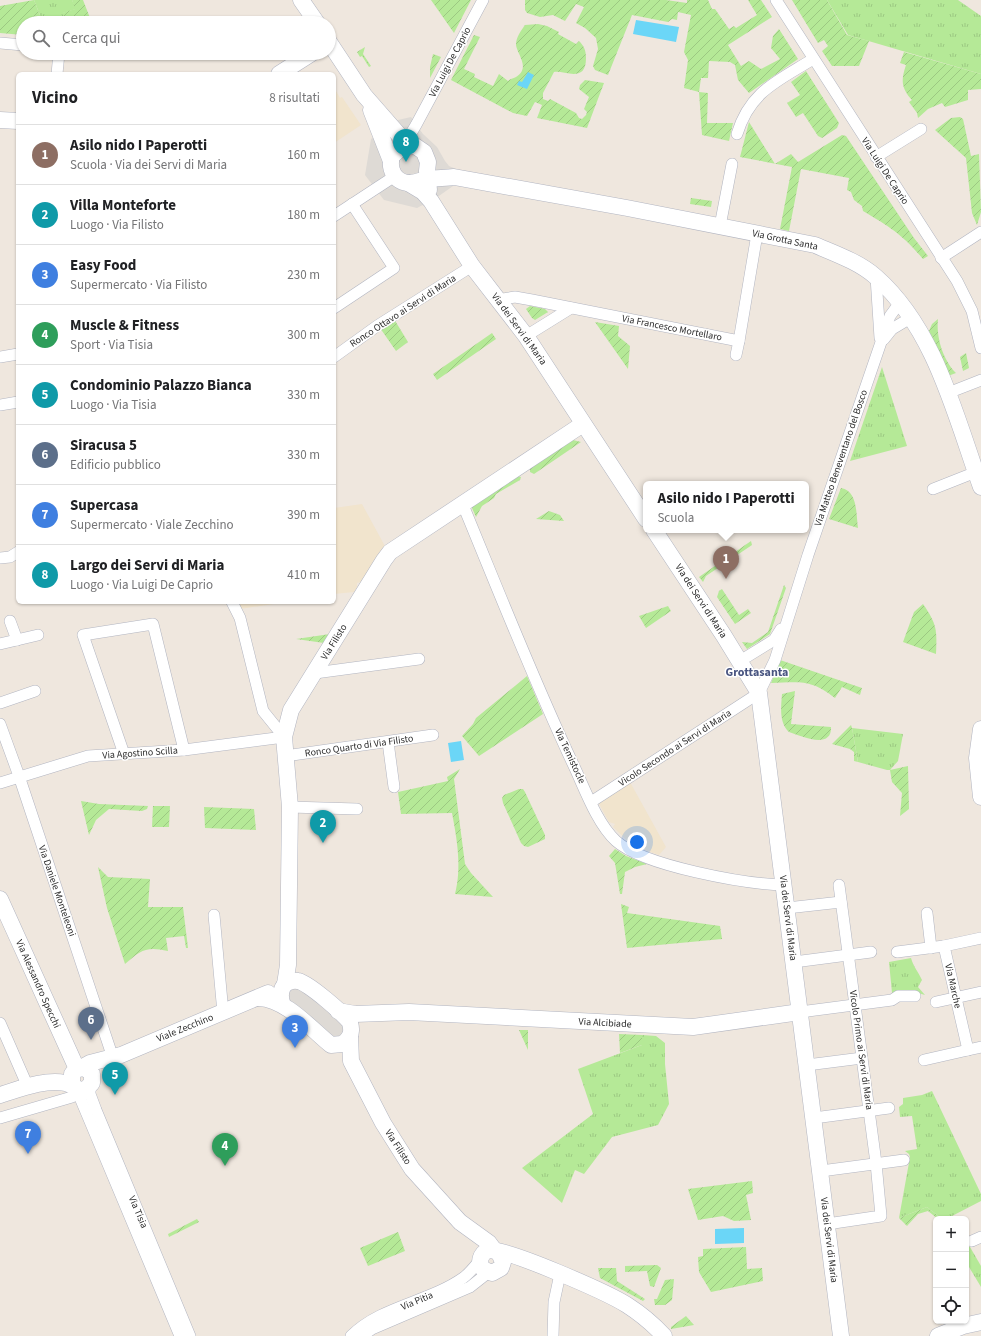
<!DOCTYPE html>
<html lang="it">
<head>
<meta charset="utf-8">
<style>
  :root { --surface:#fff; --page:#f2f2f2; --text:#202124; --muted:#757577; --line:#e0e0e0; --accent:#111827 }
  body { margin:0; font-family:"Source Sans 3",sans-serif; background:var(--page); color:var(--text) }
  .controls { position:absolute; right:12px; bottom:12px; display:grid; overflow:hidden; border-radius:6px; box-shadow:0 1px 3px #0004 }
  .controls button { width:36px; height:36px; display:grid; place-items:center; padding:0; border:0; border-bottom:1px solid var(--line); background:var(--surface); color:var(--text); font:20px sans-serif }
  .you { position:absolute; left:637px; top:842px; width:14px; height:14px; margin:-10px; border:3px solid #fff; border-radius:50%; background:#1a73e8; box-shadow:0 0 0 6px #1a73e833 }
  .badge { display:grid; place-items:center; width:26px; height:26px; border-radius:50%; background:var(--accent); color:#fff; font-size:13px; font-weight:700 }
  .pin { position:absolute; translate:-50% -33px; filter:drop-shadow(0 1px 2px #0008) }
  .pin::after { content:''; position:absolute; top:21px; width:14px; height:12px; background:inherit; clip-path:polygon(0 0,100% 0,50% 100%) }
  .popup { position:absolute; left:643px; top:481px; width:166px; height:52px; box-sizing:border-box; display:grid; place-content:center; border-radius:6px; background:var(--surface); filter:drop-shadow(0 1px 3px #0005); font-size:13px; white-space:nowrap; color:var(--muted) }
  .popup b { font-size:15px; color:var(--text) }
  .popup::after { content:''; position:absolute; left:50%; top:100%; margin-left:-8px; border:8px solid transparent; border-top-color:var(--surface) }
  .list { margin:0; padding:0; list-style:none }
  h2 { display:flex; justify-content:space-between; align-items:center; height:52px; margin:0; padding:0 16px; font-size:17px }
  h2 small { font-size:13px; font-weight:400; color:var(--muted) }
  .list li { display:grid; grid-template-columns:26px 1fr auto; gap:12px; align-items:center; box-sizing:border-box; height:60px; padding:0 16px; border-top:1px solid var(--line) }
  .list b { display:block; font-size:15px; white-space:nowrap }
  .list p { margin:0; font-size:13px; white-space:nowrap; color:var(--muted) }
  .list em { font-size:13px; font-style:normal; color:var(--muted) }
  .icon { flex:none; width:22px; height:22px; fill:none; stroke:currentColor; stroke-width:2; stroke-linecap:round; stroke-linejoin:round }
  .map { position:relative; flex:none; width:981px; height:1336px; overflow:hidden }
  .search { position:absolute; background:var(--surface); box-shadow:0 1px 3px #0004; left:16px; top:16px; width:320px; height:44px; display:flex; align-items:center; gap:10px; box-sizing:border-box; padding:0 14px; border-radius:22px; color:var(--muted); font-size:15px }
  .panel { position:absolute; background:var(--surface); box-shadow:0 1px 3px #0004; left:16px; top:72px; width:320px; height:532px; border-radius:6px }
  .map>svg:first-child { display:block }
  .education { fill:#f1e4cd }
  .grass { fill:url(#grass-tufts) }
  .garden { fill:url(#garden-furrows) }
  .plaza { fill:#dedad5 }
  .water { fill:#6bd6f7 }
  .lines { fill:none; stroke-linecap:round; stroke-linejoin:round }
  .street-casing { stroke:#b2b5c1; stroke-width:12 }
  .secondary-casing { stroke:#b2b5c1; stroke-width:17 }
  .street { stroke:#fff; stroke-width:11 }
  .secondary { stroke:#fff; stroke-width:16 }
  .labels { text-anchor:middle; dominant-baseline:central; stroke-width:3; stroke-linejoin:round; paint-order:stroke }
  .street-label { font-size:10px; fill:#2c2c2c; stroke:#fff }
  .quarter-label { font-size:12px; font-weight:bold; fill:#495581; stroke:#fff }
</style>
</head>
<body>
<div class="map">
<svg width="981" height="1336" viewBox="0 0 981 1336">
  <defs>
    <pattern id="grass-tufts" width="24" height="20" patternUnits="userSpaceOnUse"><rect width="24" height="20" fill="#b5e997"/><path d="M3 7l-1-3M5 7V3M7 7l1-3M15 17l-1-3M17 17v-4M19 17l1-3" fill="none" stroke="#9cc882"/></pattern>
    <pattern id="garden-furrows" width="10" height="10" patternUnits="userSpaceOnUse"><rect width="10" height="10" fill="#b5e997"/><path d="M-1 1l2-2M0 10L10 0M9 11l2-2" fill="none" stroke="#9cc882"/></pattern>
  </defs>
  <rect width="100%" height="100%" fill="#efe7de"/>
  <g class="education">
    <polygon points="335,89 340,98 342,97 361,125 334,143"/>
    <polygon points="362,504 386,548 376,558 361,582 357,583 357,587 354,592 334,594 334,508"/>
    <polygon points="238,602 287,602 240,609"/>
    <polygon points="630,782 666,847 659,855 633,846 613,827 615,824 609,822 598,802"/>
  </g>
  <g class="grass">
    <polygon points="34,0 72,0 76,9 63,13 66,23 43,23"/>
    <polygon points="827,0 958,0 981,16 981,74 848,35"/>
    <polygon points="882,367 907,446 850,461"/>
    <polygon points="852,728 903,734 898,761 890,770 887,770 858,762"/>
    <path d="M 911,958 C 914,968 918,971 922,980 L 918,987 L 925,995 L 915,992 L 892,993 L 889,962 Z"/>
    <polygon points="642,1035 656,1036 665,1043 665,1064 669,1104 658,1125 612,1137 584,1174 575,1170 562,1203 522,1168 593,1114 578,1069 642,1045"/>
    <polygon points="932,1091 981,1194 981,1201 952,1216 953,1219 942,1219 927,1207 899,1218 910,1157 909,1154 905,1151 917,1149 912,1116 900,1117 899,1107 903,1104 903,1098 922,1095"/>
    <polygon points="966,1246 970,1247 981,1266 981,1287 966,1262"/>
  </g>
  <g class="garden">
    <polygon points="34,0 43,23 23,23 23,35 0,33 0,6"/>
    <polygon points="72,0 83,0 92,23 66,23 62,13 75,9"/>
    <polygon points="431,0 471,0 454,33"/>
    <polygon points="525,0 666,0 687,3 687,0 708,0 712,9 715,9 729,29 734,26 736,28 757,15 748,0 761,0 772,17 728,45 741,66 749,61 761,69 780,59 771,48 773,36 779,29 798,59 749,93 738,80 735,65 730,62 709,61 708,78 701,78 699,92 708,93 707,123 733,123 729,141 702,135 699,92 684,88 688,60 684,52 691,15 678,12 677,20 672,19 668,22 632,15 608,75 595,70 593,66 598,49 596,38 585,28 576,23 584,7 576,4 565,21 553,15 540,17 527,13 525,10"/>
    <polygon points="792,0 827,0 847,35 869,41 859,66 832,66 822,51 828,46 824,40 818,43"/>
    <path d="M 538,24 L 547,26 L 559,32 L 558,34 L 576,44 L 579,41 C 584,46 586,50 586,58 C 586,84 564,70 554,72 L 543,93 L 543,99 L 548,101 L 550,99 L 576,113 L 579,118 L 582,119 L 586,115 L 587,112 L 584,109 L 589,97 L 579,89 L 580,85 L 585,80 L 604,83 L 587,128 L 537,118 L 542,105 L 535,102 L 527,116 L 513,113 L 451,80 L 474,35 L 480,37 L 464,69 L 475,74 L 474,77 L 493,86 L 499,74 L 508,81 C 511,78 513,79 516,77 C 531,68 517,54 516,45 C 516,37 521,31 525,25 Z"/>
    <polygon points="365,47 363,54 371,66 369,67 362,56 360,57 357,52"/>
    <path d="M 904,52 L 981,74 L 981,89 L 968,90 L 968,100 L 945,107 L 942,103 L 928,109 L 918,118 L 917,113 L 909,102 L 912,100 C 901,88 901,80 906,65 L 900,63 Z"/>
    <polygon points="433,54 441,57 430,78 430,67"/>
    <polygon points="806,71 839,123 837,128 822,138 818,136 803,113 796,117 787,103 800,95 791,82"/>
    <polygon points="960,117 963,119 971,156 979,154 981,212 977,225 972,213 966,158 935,130 951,118"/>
    <path d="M 749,122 L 775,164 L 791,154 L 798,162 L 842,135 L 846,136 L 914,238 L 928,256 L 923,259 C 902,234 890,227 863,211 L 862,206 L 854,200 L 851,192 L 847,190 L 849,178 L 801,169 L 789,231 L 780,229 L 792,167 L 740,157 Z"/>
    <polygon points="691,198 712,201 711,207 690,204"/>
    <polygon points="530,306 545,309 548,312 535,320 532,318 526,309"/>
    <polygon points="394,319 408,342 396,351 380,328"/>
    <path d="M 938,319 C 936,337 943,360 956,373 L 948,376 L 929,331 L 932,324 Z"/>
    <polygon points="595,322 619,326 618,336 630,346 628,369"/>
    <polygon points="492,333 496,339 437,380 433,374"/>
    <polygon points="966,353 969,368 963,371 960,357"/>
    <polygon points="573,440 581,442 534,474 530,472 530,468"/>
    <polygon points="518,476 521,477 520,480 496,494 494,498 482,506 476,517 472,508 473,505"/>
    <path d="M 841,488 C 858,491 856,514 858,528 L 829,519 Z"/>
    <polygon points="549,511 560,515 564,521 536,519"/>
    <polygon points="751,541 752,545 706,576 703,582 699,577"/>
    <polygon points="784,585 786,588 770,634 747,649 742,642 752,643 768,632"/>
    <polygon points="722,589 739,615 748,609 751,613 735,624 717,597 719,591"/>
    <path d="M 923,604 C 937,624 937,630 936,654 L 903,642 L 914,612 Z"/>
    <polygon points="668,606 671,611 646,628 639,616"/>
    <polygon points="330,634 324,643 296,639"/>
    <path d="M 780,660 L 862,688 L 860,695 L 842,687 L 835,698 C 811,679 800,682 771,683 Z"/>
    <polygon points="527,676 543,714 479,756 462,736 473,724 476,718"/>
    <path d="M 795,691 L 791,724 L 831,727 C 832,750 801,736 789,732 C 779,723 781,707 782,694 Z"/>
    <polygon points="851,725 852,728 858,762 854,761 854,752 850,749 832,744"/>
    <polygon points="908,766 909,809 900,816 902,793 892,782 890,770"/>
    <path d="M 460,769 L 454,779 L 465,864 L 471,873 L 493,897 L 455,894 C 462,868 457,839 452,813 L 401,814 L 398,792 L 448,781 L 447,777 Z"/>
    <polygon points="519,789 523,789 525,792 545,835 545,839 528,847 524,846 521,843 503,803 502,798 504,795"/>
    <polygon points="81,801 99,804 148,806 147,809 142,811 109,809 96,820 89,835"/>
    <polygon points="153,806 170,806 169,827 152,827"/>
    <polygon points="204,807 254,809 256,830 205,828"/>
    <polygon points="615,849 626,856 647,864 635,867 625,872 622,894 620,894 615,863 609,856"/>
    <path d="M 98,867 L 108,877 L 150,879 L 148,907 L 183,907 L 188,948 L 186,948 L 184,936 L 166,938 L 168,951 C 146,946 141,950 125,964 L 107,908 Z"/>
    <polygon points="621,904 629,907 627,913 720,926 722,939 627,948"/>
    <polygon points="519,1030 528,1030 528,1050"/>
    <polygon points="619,1034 642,1035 642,1045 620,1053"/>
    <polygon points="752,1181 753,1193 746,1195 751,1220 734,1221 723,1216 698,1220 688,1189"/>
    <polygon points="927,1207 942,1219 938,1219 928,1211 918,1214 907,1226 899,1218"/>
    <polygon points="197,1219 199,1222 169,1237 168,1234"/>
    <polygon points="398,1232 405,1251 368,1266 360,1248"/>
    <polygon points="746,1247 747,1269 762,1268 763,1281 711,1292 699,1272 698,1257 703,1256 703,1249"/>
    <polygon points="657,1265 661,1268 654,1287 650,1286 647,1271 625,1272 625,1266"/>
    <polygon points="598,1268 616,1268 617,1281 645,1299 643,1301 600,1278"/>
    <polygon points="674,1279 672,1300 665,1305 655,1305 654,1299 657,1299 665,1280"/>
    <polygon points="686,1316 694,1325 671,1329 671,1327"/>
  </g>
  <g class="plaza">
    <polygon points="411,117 423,134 437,147 445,161 449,166 456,169 453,186 436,198 417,208 384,200 365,175 371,139 398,120"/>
    <polygon points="289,982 350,1021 342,1044 283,1005"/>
  </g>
  <g class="water">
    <polygon points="636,20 679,27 676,42 633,34"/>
    <polygon points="528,72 534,75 527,89 517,85 519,81 522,82"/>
    <polygon points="461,741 464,760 451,762 448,743"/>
    <polygon points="744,1228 744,1243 715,1244 715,1229"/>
  </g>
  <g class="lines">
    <defs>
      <g id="street">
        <polyline points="776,0 957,281 972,311 981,348"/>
        <polyline points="0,43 23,45"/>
        <polyline points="57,74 59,53"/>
        <path d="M 737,134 C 750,91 778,81 813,59"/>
        <polyline points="404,145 416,125 483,0"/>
        <polyline points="876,157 921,129"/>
        <polyline points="334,216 395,176"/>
        <polyline points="720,226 732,164"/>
        <polyline points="941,258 981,232"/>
        <polyline points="876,277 880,338"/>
        <polyline points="497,300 515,297 532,300 739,341 757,234"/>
        <polyline points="334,308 394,268 352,204"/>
        <polyline points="526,336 571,308"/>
        <polyline points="884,339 892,329 912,317"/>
        <polyline points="736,355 739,341"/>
        <polyline points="0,357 18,354"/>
        <polyline points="334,357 377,326 472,266"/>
        <polyline points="948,393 981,380"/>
        <polyline points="0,405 18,402"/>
        <polyline points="933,489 976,472"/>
        <path d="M 463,505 C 499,592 533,679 573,764 C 584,787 597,824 616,841 C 644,866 745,884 784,885"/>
        <polyline points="0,558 10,557 18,552"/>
        <polyline points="232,602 240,618 263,711 284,737"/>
        <polyline points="10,621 17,640"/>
        <polyline points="0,644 38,635"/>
        <polyline points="740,661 774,640 781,629"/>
        <polyline points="315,673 419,659"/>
        <polyline points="0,703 35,691"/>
        <polyline points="0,724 19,776 113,1058"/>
        <polyline points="388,742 394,787"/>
        <polyline points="124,754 83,635 153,624 184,750"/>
        <polyline points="285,756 433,735"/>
        <polyline points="0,783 88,756 184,750 284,737"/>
        <polyline points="591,802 759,693 775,660 808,555 890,316 901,301"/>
        <polyline points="290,807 357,809"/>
        <polyline points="787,908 841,902"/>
        <polyline points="927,913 931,948"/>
        <polyline points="214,915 223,1013"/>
        <polyline points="981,938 944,946 968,1050 981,1047"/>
        <polyline points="897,952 944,946"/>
        <polyline points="794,962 871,952"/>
        <polyline points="936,1002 981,992"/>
        <polyline points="800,1012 892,1000 898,996 915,996"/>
        <polyline points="0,1023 28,1087"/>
        <polyline points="924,1060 968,1050"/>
        <polyline points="807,1065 862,1058"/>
        <polyline points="90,1086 90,1094 96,1110 190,1336"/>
        <polyline points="76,1088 180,1336"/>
        <polyline points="0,1118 72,1097 85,1090"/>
        <polyline points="814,1118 889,1108"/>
        <polyline points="821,1171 904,1160"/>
        <polyline points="827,1224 881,1216 876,1163 839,885"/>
        <polyline points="972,1241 981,1237"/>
        <path d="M 351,1336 C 381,1306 429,1302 463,1278 C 470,1273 475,1266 480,1260"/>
        <polyline points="362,1336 372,1329 470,1287 489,1272"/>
        <polyline points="553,1336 554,1302 560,1274"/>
      </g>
      <g id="secondary">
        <polyline points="301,0 317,23"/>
        <polyline points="329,42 364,95 399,135 424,152 428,162 427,171 429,190"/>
        <polyline points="279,74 312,53"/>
        <polyline points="371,110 391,161"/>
        <polyline points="0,120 18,121"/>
        <path d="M 414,146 L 402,147 L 392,156 C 388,169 395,183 410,183 C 416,183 423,179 429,179 C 437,178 446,178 454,177 L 627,208 L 815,245 C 836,254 859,262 876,277 C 935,329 955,415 981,487"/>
        <polyline points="408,183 423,192 431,201 472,266 526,336 646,519"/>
        <polyline points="654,530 724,636 759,693 841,1336"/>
        <polyline points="981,729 977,758 981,797"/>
        <polyline points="0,899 77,1069"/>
        <polyline points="285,984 288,965 290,807 284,737 291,710 384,560 390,552 583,424"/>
        <path d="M 259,998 C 286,999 311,1029 331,1045 L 342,1044 C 350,1039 353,1033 350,1023 C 348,1017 306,981 298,981 C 282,979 278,993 283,1005"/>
        <polyline points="338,1011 355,1014 409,1012 693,1027 800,1012"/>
        <polyline points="350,1036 351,1061 383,1123 412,1169 460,1222 489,1243 495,1251"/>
        <polyline points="81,1068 90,1063 121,1055 268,993"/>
        <path d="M 0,1095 C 20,1089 44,1079 65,1083 C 73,1084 76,1091 85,1090 L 92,1083 L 92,1074 L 85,1068 L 77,1069 L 72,1074 L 72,1085"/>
        <path d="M 499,1253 L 503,1262 L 501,1268 L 492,1273 L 483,1269 C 478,1262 480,1254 488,1250 C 507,1248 608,1293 627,1305 C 641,1314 653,1324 664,1336"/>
        <polyline points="938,1336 963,1326 981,1322"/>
      </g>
    </defs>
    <use href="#street" class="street-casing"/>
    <use href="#secondary" class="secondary-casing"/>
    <use href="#street" class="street"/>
    <use href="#secondary" class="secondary"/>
  </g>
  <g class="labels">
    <g class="street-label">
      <text transform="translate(450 62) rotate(-62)">Via Luigi De Caprio</text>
      <text transform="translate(885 171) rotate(57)">Via Luigi De Caprio</text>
      <text transform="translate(785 240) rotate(12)">Via Grotta Santa</text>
      <text transform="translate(403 311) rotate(-33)">Ronco Ottavo ai Servi di Maria</text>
      <text transform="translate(672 328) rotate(11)">Via Francesco Mortellaro</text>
      <text transform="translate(519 329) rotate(54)">Via dei Servi di Maria</text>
      <text transform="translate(841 458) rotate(-71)">Via Matteo Beneventano del Bosco</text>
      <text transform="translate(701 601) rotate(57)">Via dei Servi di Maria</text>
      <text transform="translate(334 642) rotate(-58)">Via Filisto</text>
      <text transform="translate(359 746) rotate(-8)">Ronco Quarto di Via Filisto</text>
      <text transform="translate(675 748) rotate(-33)">Vicolo Secondo ai Servi di Maria</text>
      <text transform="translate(140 753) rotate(-4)">Via Agostino Scilla</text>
      <text transform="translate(570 756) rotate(65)">Via Temistocle</text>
      <text transform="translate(57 891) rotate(71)">Via Daniele Monteleoni</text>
      <text transform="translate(788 918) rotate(83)">Via dei Servi di Maria</text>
      <text transform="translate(38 984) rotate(66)">Via Alessandro Specchi</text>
      <text transform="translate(953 986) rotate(77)">Via Marche</text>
      <text transform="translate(605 1023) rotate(3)">Via Alcibiade</text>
      <text transform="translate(185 1028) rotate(-22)">Viale Zecchino</text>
      <text transform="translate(861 1050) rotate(82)">Vicolo Primo ai Servi di Maria</text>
      <text transform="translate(398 1147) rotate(57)">Via Filisto</text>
      <text transform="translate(138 1212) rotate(67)">Via Tisia</text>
      <text transform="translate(829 1240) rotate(83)">Via dei Servi di Maria</text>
      <text transform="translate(417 1301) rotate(-23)">Via Pitia</text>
    </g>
    <g class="quarter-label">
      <text x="757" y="672">Grottasanta</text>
    </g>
  </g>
</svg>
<div class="controls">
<button>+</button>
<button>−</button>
<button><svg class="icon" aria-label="locate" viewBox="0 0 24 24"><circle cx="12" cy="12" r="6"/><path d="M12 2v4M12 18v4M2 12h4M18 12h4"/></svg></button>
</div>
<div class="you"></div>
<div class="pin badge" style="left:726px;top:579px;background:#8d6e63">1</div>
<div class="popup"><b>Asilo nido I Paperotti</b>Scuola</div>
<div class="pin badge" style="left:323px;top:843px;background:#0f9aa8">2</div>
<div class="pin badge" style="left:295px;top:1048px;background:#3f7fe0">3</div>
<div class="pin badge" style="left:225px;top:1166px;background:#2e9e5b">4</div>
<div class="pin badge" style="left:115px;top:1095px;background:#0f9aa8">5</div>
<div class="pin badge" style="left:91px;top:1040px;background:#5c6f8a">6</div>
<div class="pin badge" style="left:28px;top:1154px;background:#3f7fe0">7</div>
<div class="pin badge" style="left:406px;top:162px;background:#0f9aa8">8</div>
<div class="search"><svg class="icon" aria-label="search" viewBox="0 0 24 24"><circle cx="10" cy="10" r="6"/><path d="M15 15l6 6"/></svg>Cerca qui</div>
<section class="panel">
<h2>Vicino<small>8 risultati</small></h2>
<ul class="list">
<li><span class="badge" style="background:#8d6e63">1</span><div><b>Asilo nido I Paperotti</b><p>Scuola · Via dei Servi di Maria</p></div><em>160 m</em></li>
<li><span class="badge" style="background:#0f9aa8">2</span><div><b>Villa Monteforte</b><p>Luogo · Via Filisto</p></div><em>180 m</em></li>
<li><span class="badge" style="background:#3f7fe0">3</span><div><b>Easy Food</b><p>Supermercato · Via Filisto</p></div><em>230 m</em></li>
<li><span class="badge" style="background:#2e9e5b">4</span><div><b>Muscle &amp; Fitness</b><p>Sport · Via Tisia</p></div><em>300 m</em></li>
<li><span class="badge" style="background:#0f9aa8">5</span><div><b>Condominio Palazzo Bianca</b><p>Luogo · Via Tisia</p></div><em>330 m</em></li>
<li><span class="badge" style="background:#5c6f8a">6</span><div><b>Siracusa 5</b><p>Edificio pubblico</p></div><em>330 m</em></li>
<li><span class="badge" style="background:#3f7fe0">7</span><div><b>Supercasa</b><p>Supermercato · Viale Zecchino</p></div><em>390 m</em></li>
<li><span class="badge" style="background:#0f9aa8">8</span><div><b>Largo dei Servi di Maria</b><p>Luogo · Via Luigi De Caprio</p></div><em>410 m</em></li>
</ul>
</section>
</div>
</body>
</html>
